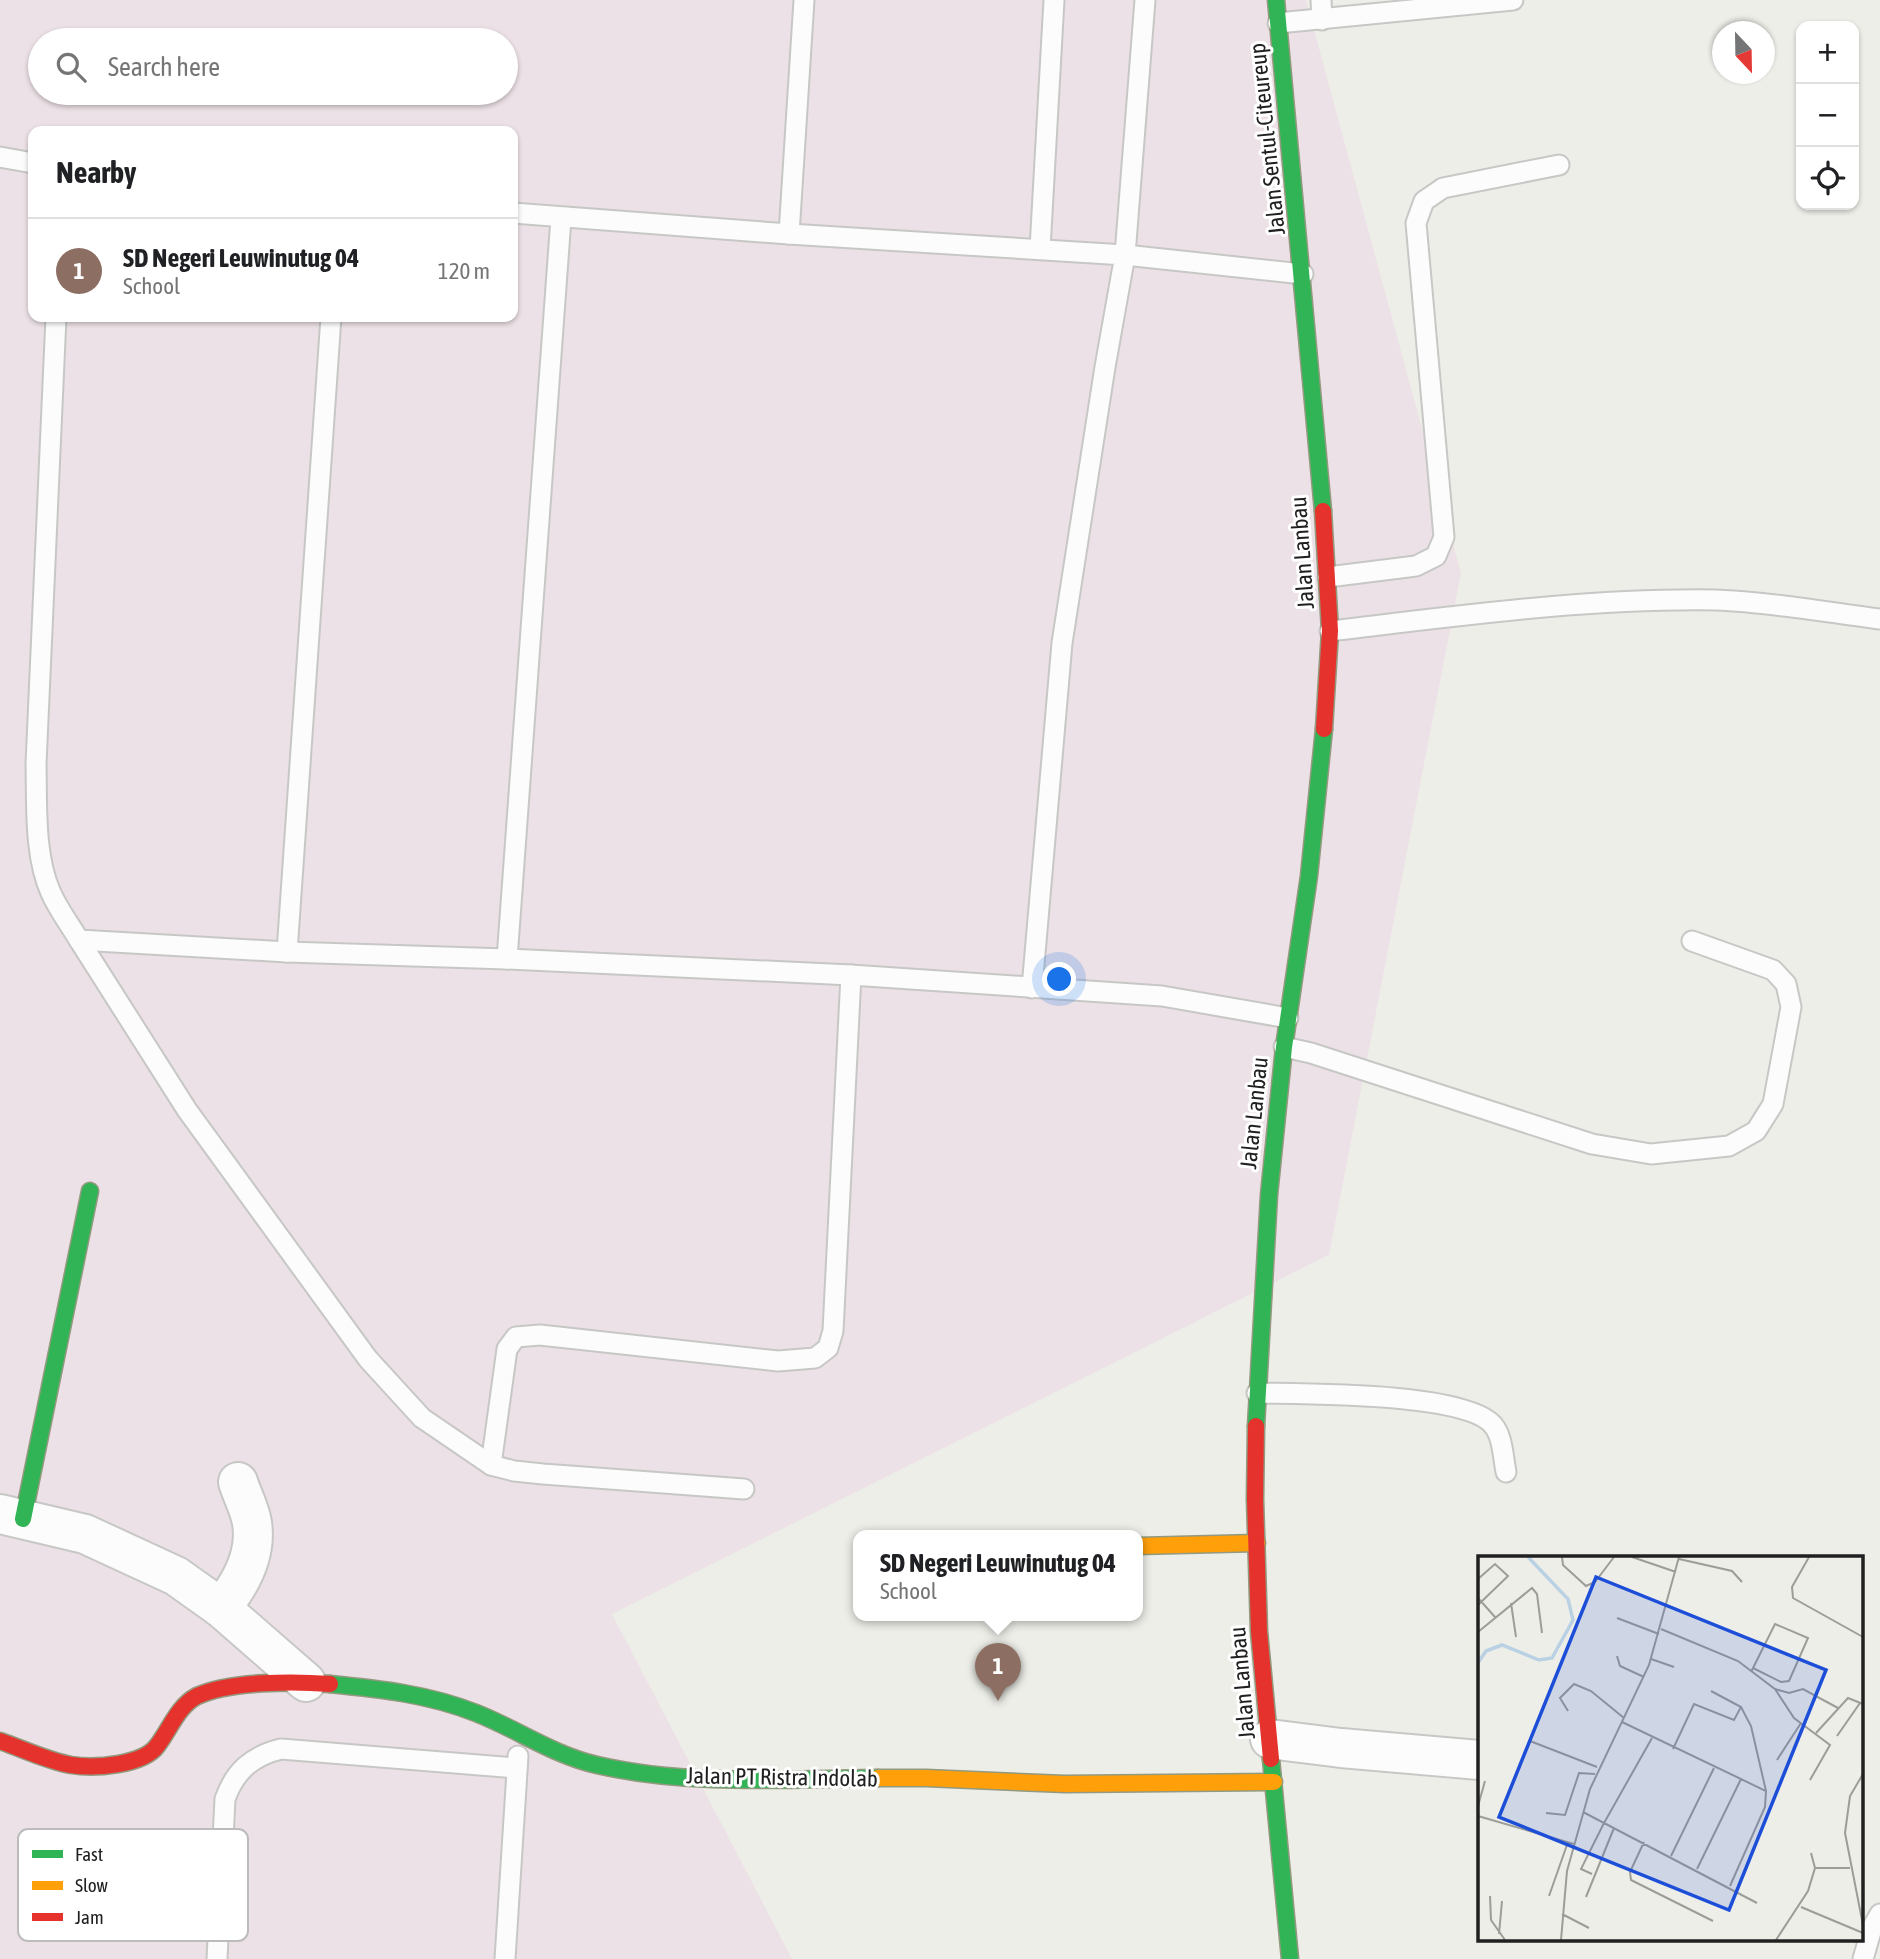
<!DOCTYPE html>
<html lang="en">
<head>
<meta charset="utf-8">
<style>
  :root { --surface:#fff; --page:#f6f6f6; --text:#202124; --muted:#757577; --line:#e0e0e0; --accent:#686866 }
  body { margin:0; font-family:"Asap Condensed",sans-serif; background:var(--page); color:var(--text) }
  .controls { position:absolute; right:21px; top:21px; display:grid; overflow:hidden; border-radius:14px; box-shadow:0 2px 5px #0004 }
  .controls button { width:63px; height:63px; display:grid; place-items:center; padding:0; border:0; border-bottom:2px solid var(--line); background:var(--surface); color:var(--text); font:35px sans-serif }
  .compass { position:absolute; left:1712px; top:21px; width:63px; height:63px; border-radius:50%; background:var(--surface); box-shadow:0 2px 5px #0004; rotate:158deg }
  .you { position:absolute; left:1060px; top:980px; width:24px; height:24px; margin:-18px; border:5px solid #fff; border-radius:50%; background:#1a73e8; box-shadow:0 0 0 10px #1a73e833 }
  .badge { display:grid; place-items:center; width:46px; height:46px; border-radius:50%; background:var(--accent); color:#fff; font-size:23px; font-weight:700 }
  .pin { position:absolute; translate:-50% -58px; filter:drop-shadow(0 2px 4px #0008) }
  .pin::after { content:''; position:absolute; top:37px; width:24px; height:21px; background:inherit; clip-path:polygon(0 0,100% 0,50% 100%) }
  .popup { position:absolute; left:853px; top:1530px; width:290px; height:91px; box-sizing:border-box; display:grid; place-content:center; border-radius:14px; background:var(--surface); filter:drop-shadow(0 2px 5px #0005); font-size:23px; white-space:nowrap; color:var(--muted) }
  .popup b { font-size:26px; color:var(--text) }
  .popup::after { content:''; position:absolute; left:50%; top:100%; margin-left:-14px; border:14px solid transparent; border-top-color:var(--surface) }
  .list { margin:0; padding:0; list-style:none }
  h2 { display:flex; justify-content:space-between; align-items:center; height:91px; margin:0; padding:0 28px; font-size:30px }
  h2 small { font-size:23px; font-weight:400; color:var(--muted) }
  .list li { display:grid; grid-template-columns:46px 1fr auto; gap:21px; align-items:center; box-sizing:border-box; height:105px; padding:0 28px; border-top:2px solid var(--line) }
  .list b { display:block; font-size:26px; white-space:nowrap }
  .list p { margin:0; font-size:23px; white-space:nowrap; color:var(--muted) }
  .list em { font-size:23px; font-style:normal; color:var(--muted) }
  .icon { flex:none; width:38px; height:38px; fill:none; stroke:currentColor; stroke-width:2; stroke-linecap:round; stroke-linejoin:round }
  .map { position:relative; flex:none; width:1880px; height:1959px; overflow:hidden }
  .search { position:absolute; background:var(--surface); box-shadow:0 2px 5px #0004; left:28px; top:28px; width:490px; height:77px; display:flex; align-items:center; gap:18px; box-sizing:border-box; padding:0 24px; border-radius:38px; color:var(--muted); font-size:26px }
  .panel { position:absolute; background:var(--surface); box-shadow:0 2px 5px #0004; left:28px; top:126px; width:490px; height:196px; border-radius:14px }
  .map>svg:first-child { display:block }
  .industrial { fill:#ece1e6; fill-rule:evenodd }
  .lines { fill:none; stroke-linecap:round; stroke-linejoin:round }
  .lane-casing { stroke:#c7c7c5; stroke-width:23 }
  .street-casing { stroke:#c7c7c5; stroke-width:42 }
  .fast-casing { stroke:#929a7f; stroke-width:19 }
  .slow-casing { stroke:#929a7f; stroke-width:19 }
  .jam-casing { stroke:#929a7f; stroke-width:19 }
  .lane { stroke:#fcfcfc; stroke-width:19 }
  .street { stroke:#fcfcfc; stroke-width:38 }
  .fast { stroke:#30b455; stroke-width:16 }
  .slow { stroke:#ff9f0a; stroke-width:16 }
  .jam { stroke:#e5322d; stroke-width:16 }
  .labels { text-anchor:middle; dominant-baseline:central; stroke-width:6; stroke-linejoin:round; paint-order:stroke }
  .street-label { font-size:23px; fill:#202020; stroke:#fff }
  .inset-river { fill:none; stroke:#bad1e4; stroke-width:3.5 }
  .inset-road { fill:none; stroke:#9c9c99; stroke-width:2 }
  .view { fill:#1d4ed8; fill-opacity:0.15; stroke:#1d4ed8; stroke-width:3.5 }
  .inset-edge { fill:none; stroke:#202020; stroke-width:3.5 }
  .key { fill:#fff; stroke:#bcbcbc; stroke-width:2 }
  .key-label { font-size:19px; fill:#202020 }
</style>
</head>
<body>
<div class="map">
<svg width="1880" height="1959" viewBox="0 0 1880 1959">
  <rect width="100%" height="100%" fill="#eeeee9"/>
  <path class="industrial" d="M 0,0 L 1306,0 L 1461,573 L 1329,1255 L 612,1614 L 792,1959 L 0,1959 ZM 40,40 L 506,40 L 506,93 L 40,93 ZM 33,131 L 513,131 L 513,317 L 33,317 Z"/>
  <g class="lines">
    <defs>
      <g id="lane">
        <polyline points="1145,0 1125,255 1303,274"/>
        <polyline points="1321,0 1322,20"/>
        <polyline points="1278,23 1513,0"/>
        <polyline points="0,157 33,163"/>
        <polyline points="513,213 789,234 1125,255 1105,367 1062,643 1032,988"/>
        <polyline points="789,234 804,0"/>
        <polyline points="1040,249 1054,0"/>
        <path d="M 56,317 L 36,764 C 37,804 34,856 51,893 C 58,909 70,925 79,940 L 287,952 L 507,959 L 851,975 L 1162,996 L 1288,1018"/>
        <polyline points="1328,577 1416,566 1436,556 1444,537 1416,223 1424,201 1443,188 1559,165"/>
        <path d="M 1330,631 C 1458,616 1586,598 1716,600 C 1770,602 1825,612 1879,619"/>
        <polyline points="79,940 187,1110 368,1359 422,1418 491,1465"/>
        <polyline points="287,952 331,317"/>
        <polyline points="507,959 561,218"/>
        <polyline points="1284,1047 1311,1053 1592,1144 1651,1154 1729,1146 1756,1131 1773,1104 1791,1007 1786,984 1773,970 1692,941"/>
        <path d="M 1257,1393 C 1303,1394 1465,1392 1493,1425 C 1503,1437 1503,1457 1506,1472"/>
        <polyline points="744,1489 543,1474 514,1471 491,1465 507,1349 516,1337 540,1335 778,1361 815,1358 828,1348 833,1331 851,975"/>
        <path d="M 217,1959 L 225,1799 C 235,1771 252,1756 281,1749 L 517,1768"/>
        <polyline points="505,1959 518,1756"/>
        <polyline points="1863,1959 1872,1928 1880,1914"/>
      </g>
      <g id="street">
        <polyline points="0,1514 85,1534 176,1576 221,1608 306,1682"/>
        <path d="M 221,1608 C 240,1585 257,1555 252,1523 C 250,1509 242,1495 238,1482"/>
        <polyline points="1270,1739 1341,1748 1479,1760"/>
      </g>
      <g id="fast">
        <polyline points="1276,0 1323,511"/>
        <polyline points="1256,1426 1269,1195 1284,1047 1309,876 1324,729"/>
        <polyline points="23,1519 90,1191"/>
        <path d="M 330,1684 C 380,1689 428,1694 476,1713 C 517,1729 553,1755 597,1765 C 688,1786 785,1779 878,1778"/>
        <polyline points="1271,1759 1290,1959"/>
      </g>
      <g id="slow">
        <polyline points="1138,1546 1257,1543"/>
        <polyline points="878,1778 926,1778 1065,1784 1274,1782"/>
      </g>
      <g id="jam">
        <polyline points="1323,511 1330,631 1324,729"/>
        <polyline points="1256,1426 1255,1499 1259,1631 1271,1759"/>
        <path d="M 0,1741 C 23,1749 48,1761 71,1765 C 95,1769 143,1765 157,1746 C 170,1729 178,1706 197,1696 C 230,1681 294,1681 330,1684"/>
      </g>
    </defs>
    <use href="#lane" class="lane-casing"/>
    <use href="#street" class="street-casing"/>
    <use href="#fast" class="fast-casing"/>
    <use href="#slow" class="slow-casing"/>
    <use href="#jam" class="jam-casing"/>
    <use href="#lane" class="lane"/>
    <use href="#street" class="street"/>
    <use href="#fast" class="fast"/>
    <use href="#slow" class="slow"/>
    <use href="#jam" class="jam"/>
  </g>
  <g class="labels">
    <g class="street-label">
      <text transform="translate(1267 139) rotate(-96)">Jalan Sentul-Citeureup</text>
      <text transform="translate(1302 553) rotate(-94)">Jalan Lanbau</text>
      <text transform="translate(1254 1113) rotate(-84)">Jalan Lanbau</text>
      <text transform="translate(1242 1683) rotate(-95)">Jalan Lanbau</text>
      <text transform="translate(782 1777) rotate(1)">Jalan PT Ristra Indolab</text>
    </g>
  </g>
  <g transform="translate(1478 1556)">
    <rect width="385" height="385" fill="#eeeee9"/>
    <path class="inset-river" d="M 0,107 L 8,95 L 24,89 L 61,104 L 74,102 L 95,64 L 90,43 L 50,1"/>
    <path class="inset-road" d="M 84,1 L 85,9 L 108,30 L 117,26 L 136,1M 154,1 L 198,16M 331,1 L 314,31 L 315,42 L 385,81M 201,3 L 254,15 L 264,26M 0,23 L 17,8 L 30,20 L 0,49M 0,42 L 17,61M 33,47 L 38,81M 139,62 L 181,78M 183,73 L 260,105 L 297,133 L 311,137 L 325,133 L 360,152M 0,76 L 54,32 L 59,38 L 64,77M 139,100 L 142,110 L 166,121M 173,103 L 196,111M 273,116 L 297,68 L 330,82 L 311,125 L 303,126 L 275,112M 297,133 L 316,162 L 352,189 L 332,224M 263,151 L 273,170 L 288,235M 90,155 L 82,142 L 96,128 L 113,135 L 146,162M 144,166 L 288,235 L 287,251 L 252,330M 338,177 L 370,142 L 385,148M 359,180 L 382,147M 174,182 L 126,267 L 279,347M 52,185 L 119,211M 195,193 L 216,148 L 256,164 L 263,151 L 233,135M 299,204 L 323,167M 385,218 L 372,240 L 367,277 L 385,369M 0,250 L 7,225M 105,256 L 126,267 L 103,313 L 114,318M 68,257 L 87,259 L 101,217 L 117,218M 0,260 L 96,288M 166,286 L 152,316 L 153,324 L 235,365M 193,300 L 236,212M 337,312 L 372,312M 219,313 L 263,223M 12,340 L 13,364 L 27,384M 71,340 L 90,286M 108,341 L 136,272M 323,351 L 385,377M 84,358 L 111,372M 21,378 L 24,345M 83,384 L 89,315 L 112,233 L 171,109 L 201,1M 298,384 L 330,335 L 337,312 L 333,297"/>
    <path class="view" d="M 118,21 L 348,114 L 251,354 L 21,261 Z"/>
    <rect width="385" height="385" class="inset-edge"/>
  </g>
  <rect x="18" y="1829" width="230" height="112" rx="10" class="key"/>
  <rect x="32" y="1850" width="31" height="8" fill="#30b455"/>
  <rect x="32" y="1881" width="31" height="9" fill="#ff9f0a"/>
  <rect x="32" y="1913" width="31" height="8" fill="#e5322d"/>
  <g class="key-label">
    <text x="75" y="1861">Fast</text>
    <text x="75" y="1892">Slow</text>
    <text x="75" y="1924">Jam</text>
  </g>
</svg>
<div class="controls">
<button>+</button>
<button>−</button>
<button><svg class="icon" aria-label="locate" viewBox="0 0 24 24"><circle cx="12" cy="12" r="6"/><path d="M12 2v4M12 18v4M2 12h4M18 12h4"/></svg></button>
</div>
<svg class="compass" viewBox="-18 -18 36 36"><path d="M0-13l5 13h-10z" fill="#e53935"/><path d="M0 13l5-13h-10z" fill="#757577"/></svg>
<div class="you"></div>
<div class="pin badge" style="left:998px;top:1701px;background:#8d6e63">1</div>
<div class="popup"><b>SD Negeri Leuwinutug 04</b>School</div>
<div class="search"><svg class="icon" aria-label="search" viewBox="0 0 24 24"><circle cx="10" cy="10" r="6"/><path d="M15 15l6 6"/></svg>Search here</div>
<section class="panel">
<h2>Nearby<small></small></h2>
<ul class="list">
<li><span class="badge" style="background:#8d6e63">1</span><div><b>SD Negeri Leuwinutug 04</b><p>School</p></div><em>120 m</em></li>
</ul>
</section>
</div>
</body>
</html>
